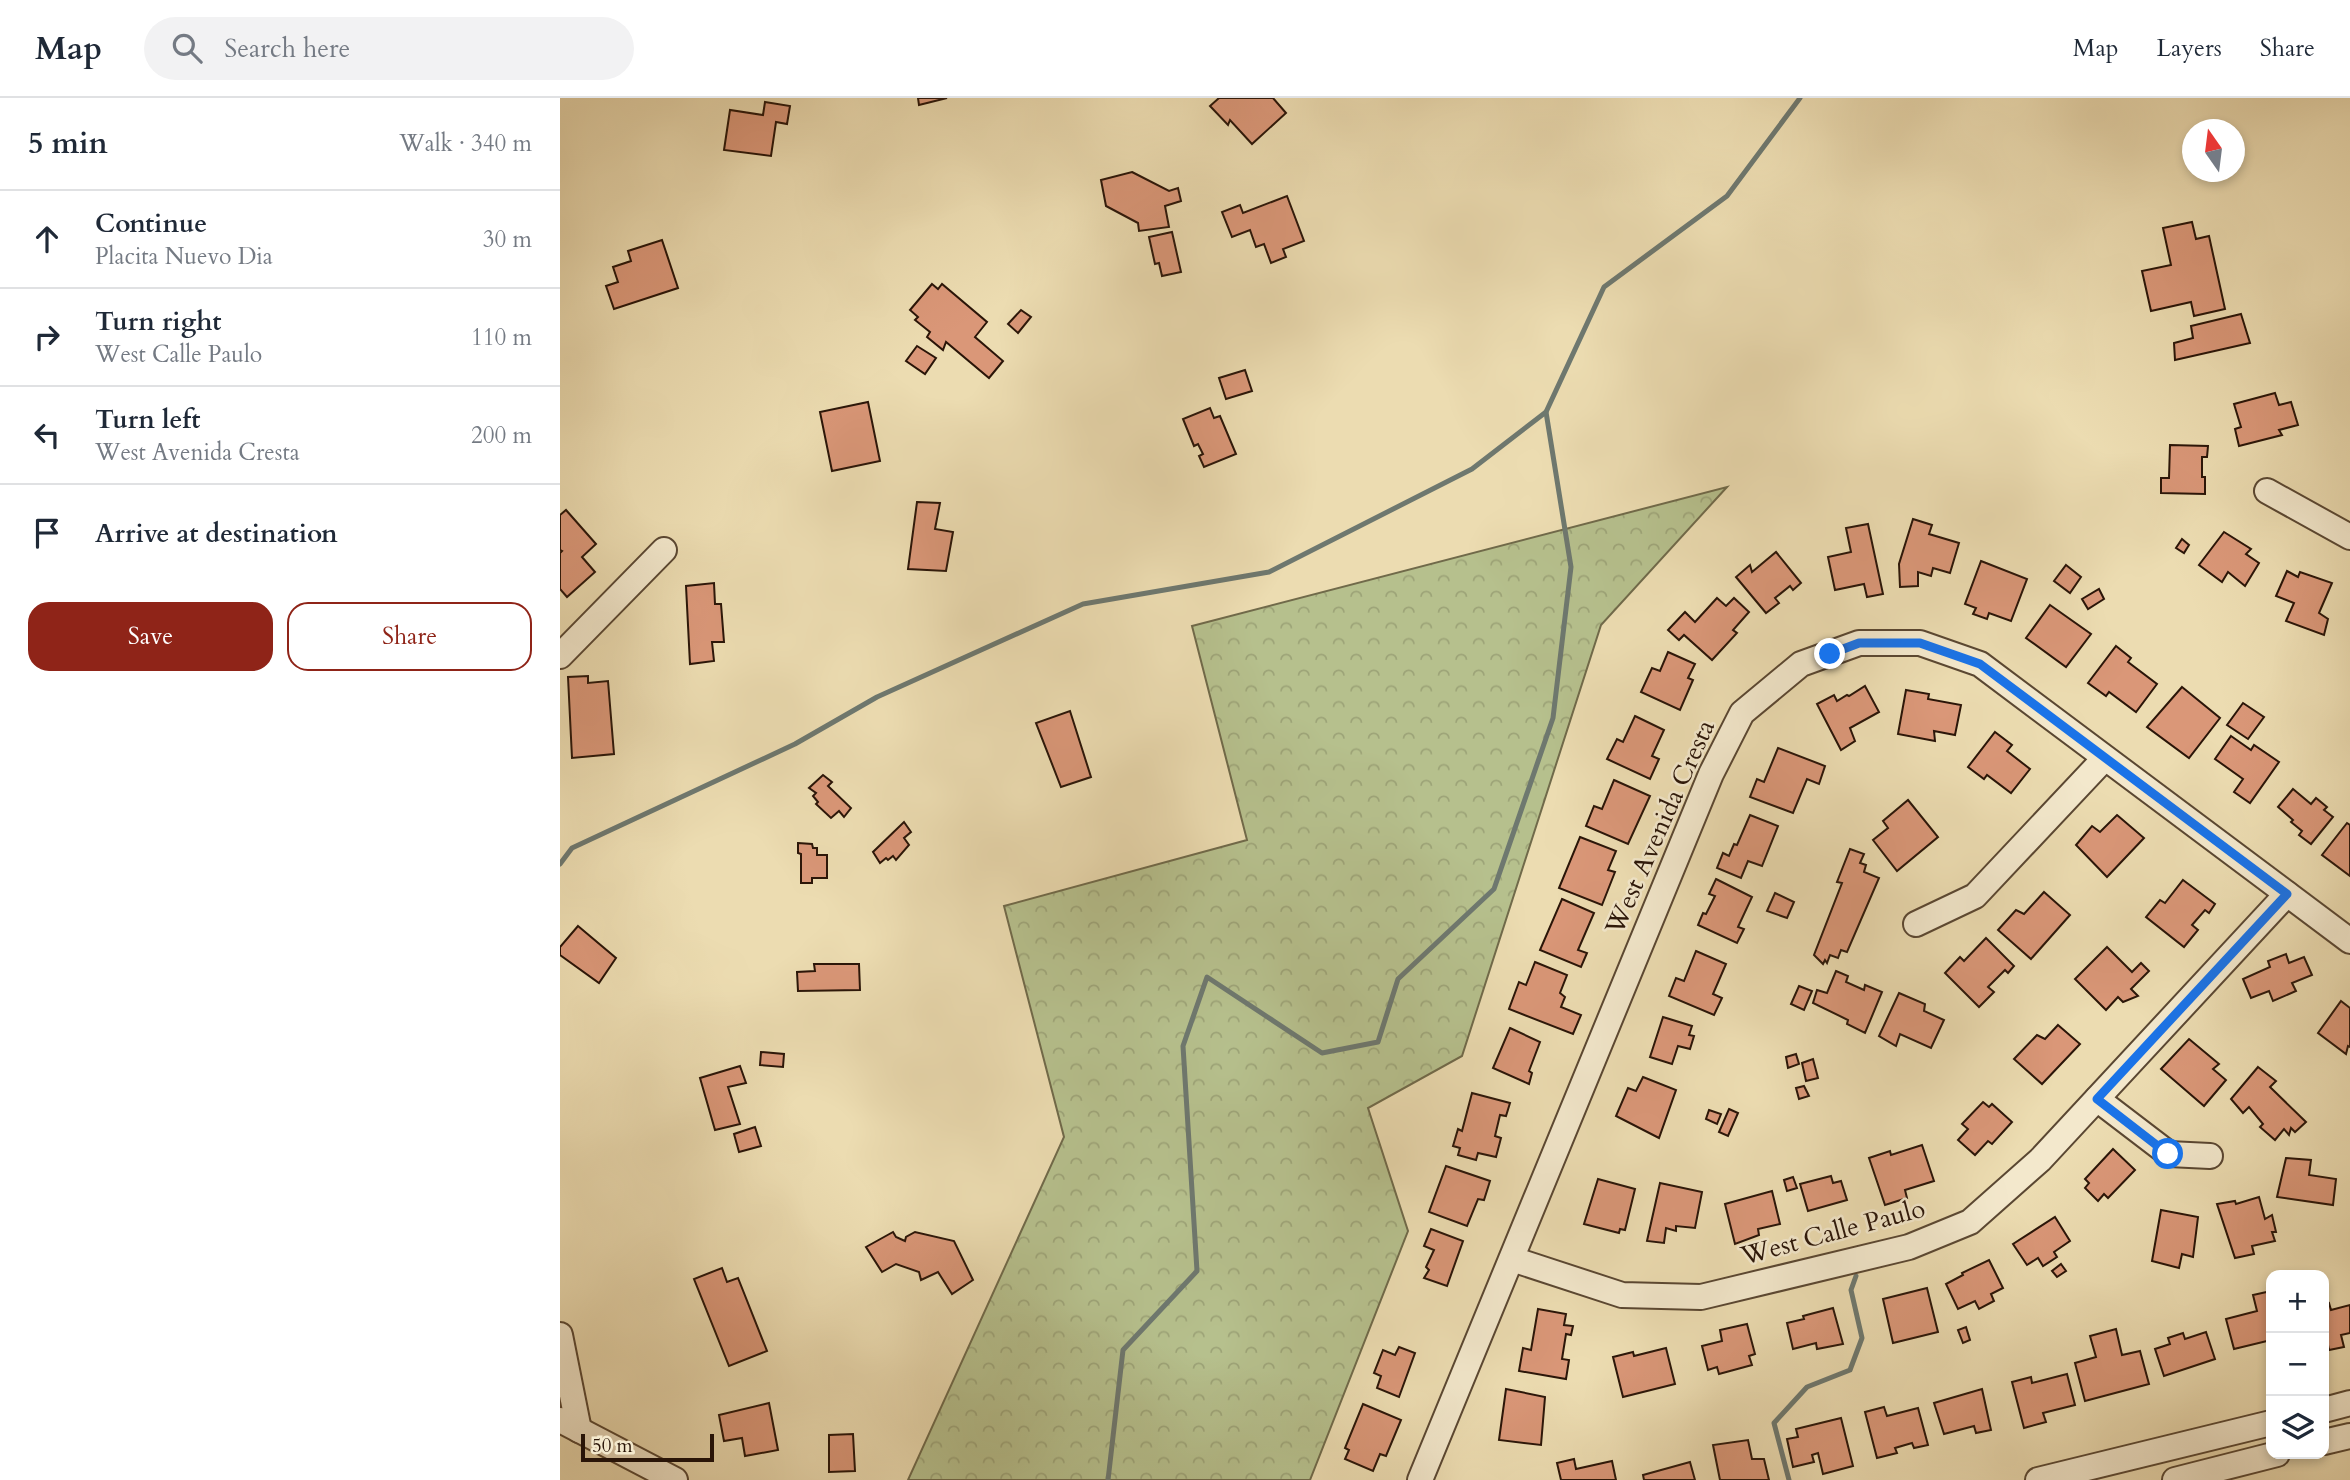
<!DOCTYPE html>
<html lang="en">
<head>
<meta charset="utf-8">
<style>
  :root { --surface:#fff; --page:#f2f2f3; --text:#1f2937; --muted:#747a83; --line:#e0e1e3; --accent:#8f2418 }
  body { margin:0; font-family:Cardo,serif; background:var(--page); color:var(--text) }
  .controls { position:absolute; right:21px; bottom:21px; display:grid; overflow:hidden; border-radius:14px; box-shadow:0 4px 10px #0003 }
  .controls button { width:63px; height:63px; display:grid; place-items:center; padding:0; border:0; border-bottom:2px solid var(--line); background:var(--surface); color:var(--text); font:35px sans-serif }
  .compass { position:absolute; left:1622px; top:21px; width:63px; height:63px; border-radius:50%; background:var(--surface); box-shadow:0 4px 10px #0003; rotate:346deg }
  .scale { position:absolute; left:21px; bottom:18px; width:133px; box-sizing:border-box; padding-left:7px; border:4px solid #2a1508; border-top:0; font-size:19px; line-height:24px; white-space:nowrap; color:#2a1508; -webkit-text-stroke:5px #f3e8cc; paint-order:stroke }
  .stop { position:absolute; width:21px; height:21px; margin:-16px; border:5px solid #1a73e8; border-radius:50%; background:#fff }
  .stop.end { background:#1a73e8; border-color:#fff; box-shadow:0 2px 7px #0008 }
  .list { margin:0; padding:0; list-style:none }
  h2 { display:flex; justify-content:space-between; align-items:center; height:91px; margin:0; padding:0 28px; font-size:30px }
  h2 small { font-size:23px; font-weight:400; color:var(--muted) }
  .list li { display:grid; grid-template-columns:46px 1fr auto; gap:21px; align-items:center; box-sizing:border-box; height:98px; padding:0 28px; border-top:2px solid var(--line) }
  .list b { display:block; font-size:26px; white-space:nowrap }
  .list p { margin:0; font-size:23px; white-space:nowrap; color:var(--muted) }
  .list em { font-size:23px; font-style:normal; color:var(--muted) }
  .actions { display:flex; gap:14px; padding:21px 28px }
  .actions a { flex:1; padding:16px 0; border:2px solid var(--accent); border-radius:21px; text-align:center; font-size:24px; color:var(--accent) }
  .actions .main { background:var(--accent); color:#fff }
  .icon { flex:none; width:38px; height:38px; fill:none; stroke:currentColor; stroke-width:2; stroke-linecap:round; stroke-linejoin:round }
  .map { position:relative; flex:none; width:1790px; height:1382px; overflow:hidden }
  header { display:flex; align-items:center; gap:42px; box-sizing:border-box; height:98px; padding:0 35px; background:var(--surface); border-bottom:2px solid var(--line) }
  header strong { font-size:33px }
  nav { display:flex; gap:38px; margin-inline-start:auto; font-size:24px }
  .search { width:490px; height:63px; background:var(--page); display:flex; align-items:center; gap:18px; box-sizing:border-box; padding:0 24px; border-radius:38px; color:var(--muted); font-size:26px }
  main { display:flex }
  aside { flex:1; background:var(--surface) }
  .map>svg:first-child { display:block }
  .park { fill:url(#park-crowns); stroke:#706a4a; stroke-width:2 }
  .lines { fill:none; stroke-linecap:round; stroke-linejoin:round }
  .stream { stroke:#6e786f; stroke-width:5 }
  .building { fill:#da9778; stroke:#2a1508; stroke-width:2 }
  .minor-casing { stroke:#5a4732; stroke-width:28 }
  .minor { stroke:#f3e8cc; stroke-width:24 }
  .route { stroke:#1a73e8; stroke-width:9 }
  .labels { text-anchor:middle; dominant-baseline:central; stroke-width:5; stroke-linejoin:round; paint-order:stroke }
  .street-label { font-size:26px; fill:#2a1508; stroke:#f3e8cc }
</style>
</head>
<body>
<header>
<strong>Map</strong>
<div class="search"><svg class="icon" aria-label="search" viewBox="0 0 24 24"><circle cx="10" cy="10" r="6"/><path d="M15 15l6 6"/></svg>Search here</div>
<nav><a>Map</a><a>Layers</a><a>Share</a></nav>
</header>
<main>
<aside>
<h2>5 min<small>Walk · 340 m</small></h2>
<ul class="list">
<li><svg class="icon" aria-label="ahead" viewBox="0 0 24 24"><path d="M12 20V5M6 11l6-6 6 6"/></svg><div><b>Continue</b><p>Placita Nuevo Dia</p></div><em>30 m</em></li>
<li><svg class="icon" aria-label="right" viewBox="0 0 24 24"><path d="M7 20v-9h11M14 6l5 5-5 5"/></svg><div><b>Turn right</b><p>West Calle Paulo</p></div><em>110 m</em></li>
<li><svg class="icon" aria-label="left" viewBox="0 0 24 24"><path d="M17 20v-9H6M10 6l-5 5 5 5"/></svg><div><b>Turn left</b><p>West Avenida Cresta</p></div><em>200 m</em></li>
<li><svg class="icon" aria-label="arrive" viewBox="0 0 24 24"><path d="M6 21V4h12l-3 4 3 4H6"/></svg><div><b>Arrive at destination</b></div></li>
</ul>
<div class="actions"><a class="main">Save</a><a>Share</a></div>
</aside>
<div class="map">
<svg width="1790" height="1382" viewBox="0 0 1790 1382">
  <defs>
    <pattern id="park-crowns" width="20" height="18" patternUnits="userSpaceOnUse" patternTransform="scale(1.75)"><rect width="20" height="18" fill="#b6c08d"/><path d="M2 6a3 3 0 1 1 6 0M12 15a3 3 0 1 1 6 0" fill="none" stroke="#9da478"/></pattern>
  </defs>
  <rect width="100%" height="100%" fill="#ecdcb1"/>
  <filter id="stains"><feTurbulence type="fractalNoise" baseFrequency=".00286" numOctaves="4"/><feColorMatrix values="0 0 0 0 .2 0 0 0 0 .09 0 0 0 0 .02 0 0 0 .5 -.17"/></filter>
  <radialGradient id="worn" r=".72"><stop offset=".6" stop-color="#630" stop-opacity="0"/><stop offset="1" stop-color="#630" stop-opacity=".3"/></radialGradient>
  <polygon class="park" points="1167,389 1041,527 902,958 808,1010 848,1133 750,1382 348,1382 504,1039 444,808 687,742 632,528"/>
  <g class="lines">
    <g class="stream">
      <polyline points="0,766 12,750 235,646 317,599 523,506 709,474 912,371 986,314"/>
      <polyline points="548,1382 563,1252 637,1173 623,948 647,879 762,955 818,944 838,881 934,791 993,620 1011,469 986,314 1044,189 1167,98 1240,0"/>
      <polyline points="1229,1382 1214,1325 1247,1289 1290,1272 1302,1240 1291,1192 1296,1178"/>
    </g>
  </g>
  <g class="building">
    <polygon points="358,0 387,0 359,7"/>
    <polygon points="659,0 713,0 726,15 692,46 670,22 668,27 650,8"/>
    <polygon points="205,4 230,8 227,26 216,24 211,58 164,52 170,12 203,17"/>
    <polygon points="572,74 609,93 618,90 621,103 605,108 609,129 579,133 578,125 546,108 541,82"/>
    <polygon points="727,98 744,143 723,151 726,159 711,165 704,146 696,149 690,132 672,139 662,114 680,107 683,115"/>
    <polygon points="1632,124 1636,141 1649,138 1665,211 1634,218 1631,204 1591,213 1582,173 1611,167 1603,130"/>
    <polygon points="612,134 621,174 602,178 599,165 595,166 589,139"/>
    <polygon points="102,142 118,190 54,211 46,188 58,184 53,169 71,163 68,153"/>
    <polygon points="372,186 378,191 382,186 427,224 415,239 443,263 429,280 386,244 383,252 367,239 370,234 355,222 358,219 350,212"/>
    <polygon points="461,212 471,219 458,235 448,226"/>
    <polygon points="1681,216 1690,245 1615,262 1614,245 1633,240 1631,228"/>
    <polygon points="357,248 376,260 365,276 346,263"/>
    <polygon points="685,272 692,293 666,301 659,280"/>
    <polygon points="1715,295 1719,307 1731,304 1738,327 1719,332 1722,337 1679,348 1675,331 1681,329 1674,306"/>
    <polygon points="308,304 320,363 272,373 260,314"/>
    <polygon points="650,310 654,320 660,318 676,356 644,369 639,358 643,356 638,346 634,348 623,321"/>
    <polygon points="1610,347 1648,348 1647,359 1642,359 1642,379 1645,379 1645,396 1601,395 1601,380 1609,380"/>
    <polygon points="357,404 380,405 375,431 393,434 386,473 348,471"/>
    <polygon points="6,412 36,446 22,459 35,474 7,499 0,491 0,455 2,453 0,452 0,417"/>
    <polygon points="1353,421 1372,427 1369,436 1399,445 1390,475 1373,470 1371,478 1358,474 1358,488 1340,489 1339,466"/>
    <polygon points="1308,426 1323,496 1307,499 1304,486 1275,492 1268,459 1291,454 1286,430"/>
    <polygon points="1664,434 1691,451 1686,456 1699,465 1685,488 1668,474 1662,484 1639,467"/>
    <polygon points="1622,441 1629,447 1624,455 1616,450"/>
    <polygon points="1216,454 1241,485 1233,492 1230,488 1215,500 1219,505 1206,515 1176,479 1190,467 1192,474"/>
    <polygon points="1421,463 1467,481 1451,523 1429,515 1427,521 1413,516 1416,510 1405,506"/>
    <polygon points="1506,467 1521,479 1510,495 1494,483"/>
    <polygon points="1727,473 1738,479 1740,474 1772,485 1759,515 1768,521 1764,537 1726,523 1734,505 1716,498"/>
    <polygon points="154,485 155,506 161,506 164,544 152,544 154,563 130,566 126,488"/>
    <polygon points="1539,491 1544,501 1528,511 1522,501"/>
    <polygon points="1157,500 1166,508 1174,500 1189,514 1173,532 1177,535 1152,562 1124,537 1119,542 1108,532 1125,514 1135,524"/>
    <polygon points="1490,507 1531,536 1506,569 1466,540"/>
    <polygon points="1556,548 1571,560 1568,564 1597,586 1576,614 1549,594 1546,598 1528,585"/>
    <polygon points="1108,554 1135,566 1128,580 1133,582 1120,612 1081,594 1092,570 1100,573"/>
    <polygon points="28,578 28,585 48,583 54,656 12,660 8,579"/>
    <polygon points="1305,588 1319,614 1290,630 1295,643 1281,652 1257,606 1274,597 1277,603 1287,597 1289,598"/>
    <polygon points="1622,589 1660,620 1629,660 1587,629"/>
    <polygon points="1346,592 1369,596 1368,601 1401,607 1395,637 1374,633 1375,643 1338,636"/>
    <polygon points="1683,605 1704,619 1688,641 1667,627"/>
    <polygon points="510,613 531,679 501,689 476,625"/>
    <polygon points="1075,618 1104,632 1092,658 1099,661 1090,681 1047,661 1057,641 1063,644"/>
    <polygon points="1435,634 1452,647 1447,653 1470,671 1451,695 1427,677 1424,681 1408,669"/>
    <polygon points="1671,638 1691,652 1694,647 1719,664 1690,705 1674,694 1683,681 1655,661"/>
    <polygon points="1218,650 1265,668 1259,686 1247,681 1233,715 1190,699 1197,681 1204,684"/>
    <polygon points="263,677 272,684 268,688 291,710 284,719 279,713 271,720 256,706 258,704 253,698 256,695 249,690"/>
    <polygon points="1054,682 1090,698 1068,746 1026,728 1034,708 1042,711"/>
    <polygon points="1733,691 1751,706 1756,700 1767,709 1764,712 1773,719 1751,746 1739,737 1742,733 1731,724 1733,722 1718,709"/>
    <polygon points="1348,702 1378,739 1337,773 1313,742 1328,730 1323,723"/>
    <polygon points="1190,717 1218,728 1202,768 1188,763 1181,780 1157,770 1163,755 1169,758 1174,746 1177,747"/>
    <polygon points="1557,717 1584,740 1547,779 1516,747 1532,728 1540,734"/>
    <polygon points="344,724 351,734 344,740 349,747 336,762 333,758 328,762 326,760 320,765 313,754"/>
    <polygon points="1787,725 1790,727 1790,778 1762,757"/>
    <polygon points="1020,739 1056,753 1048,772 1055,774 1042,807 999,790"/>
    <polygon points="238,745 252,746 253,750 257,750 257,757 267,757 267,780 252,780 252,785 241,785 241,756 238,755"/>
    <polygon points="1290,751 1304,756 1300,765 1306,767 1304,774 1319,780 1287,854 1281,852 1278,860 1270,857 1267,865 1265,862 1263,866 1254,857 1282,785 1277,784"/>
    <polygon points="1156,781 1192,799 1178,829 1184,831 1177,845 1138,827 1143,815 1146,816 1155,798 1149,796"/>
    <polygon points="1623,782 1655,806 1649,815 1645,812 1632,827 1638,832 1624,849 1586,819 1600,802 1605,805"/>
    <polygon points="1484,794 1510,817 1471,861 1438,832 1456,812 1464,816"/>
    <polygon points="1215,795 1234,804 1227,820 1207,813"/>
    <polygon points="1002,801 1034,815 1018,852 1027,855 1021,869 980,852"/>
    <polygon points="18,828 56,860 39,885 0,857 0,849"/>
    <polygon points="1426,840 1454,868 1448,875 1445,872 1428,889 1434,894 1419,909 1385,875 1400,859 1404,863"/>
    <polygon points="1547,849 1572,874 1581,865 1589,873 1571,891 1578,898 1563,904 1558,899 1546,912 1515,881"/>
    <polygon points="1136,853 1166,866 1153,896 1162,900 1154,917 1109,898 1116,880 1124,883"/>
    <polygon points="1726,856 1729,865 1744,859 1752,877 1732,885 1736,893 1713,903 1709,893 1691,900 1683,881 1710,869 1708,863"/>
    <polygon points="975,864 1007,877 1000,895 1005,899 1001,909 1021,917 1013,936 949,911 959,884 966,887"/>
    <polygon points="254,866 299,866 300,892 238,893 237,874 255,873"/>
    <polygon points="1276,873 1288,878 1286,884 1304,892 1305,887 1322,894 1305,935 1287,926 1288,922 1253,905 1257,892 1267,895"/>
    <polygon points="1239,888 1252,893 1244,912 1231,906"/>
    <polygon points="1339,895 1365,906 1364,913 1384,922 1371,950 1340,936 1336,948 1319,938"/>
    <polygon points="1781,903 1790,910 1790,949 1788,948 1786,956 1758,935"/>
    <polygon points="1103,919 1132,928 1129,937 1134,938 1130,951 1118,948 1112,966 1090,959"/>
    <polygon points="1498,927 1520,946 1482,986 1454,961 1477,937 1485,941"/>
    <polygon points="950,930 980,944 969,973 972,975 969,986 933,970"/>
    <polygon points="1629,941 1659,966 1653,971 1666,982 1644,1008 1601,971"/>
    <polygon points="201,954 224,956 223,969 200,967"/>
    <polygon points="1236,956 1239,966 1228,970 1226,959"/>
    <polygon points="1253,961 1258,980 1246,983 1242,965"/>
    <polygon points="180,968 186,985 168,989 180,1026 155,1032 140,980"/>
    <polygon points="1698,969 1716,983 1710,989 1746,1024 1735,1034 1731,1030 1729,1037 1724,1031 1715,1042 1700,1029 1703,1026 1689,1009 1683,1015 1671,1001"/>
    <polygon points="1083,979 1116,992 1099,1040 1056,1018 1068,990 1076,993"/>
    <polygon points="1244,988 1249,998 1239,1001 1236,990"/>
    <polygon points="912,995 950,1005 946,1018 940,1017 935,1038 941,1040 936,1059 918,1055 916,1062 898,1057 900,1050 893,1048 898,1031 902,1033"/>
    <polygon points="1423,1004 1429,1009 1432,1006 1452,1024 1432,1046 1428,1043 1415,1057 1398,1042 1408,1031 1402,1026"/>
    <polygon points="1169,1011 1178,1015 1168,1038 1159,1034"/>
    <polygon points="1149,1012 1161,1016 1157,1026 1146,1021"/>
    <polygon points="195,1029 201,1048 179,1054 174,1036"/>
    <polygon points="1362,1047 1374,1083 1345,1092 1347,1100 1325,1107 1309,1060 1330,1053 1331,1057"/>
    <polygon points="1553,1051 1575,1072 1548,1100 1544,1096 1538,1103 1525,1090 1529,1085 1525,1081"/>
    <polygon points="1726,1060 1751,1062 1749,1077 1776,1081 1773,1107 1717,1099"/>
    <polygon points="886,1068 930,1083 924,1102 918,1101 907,1128 869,1114"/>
    <polygon points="1271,1078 1273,1085 1281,1083 1287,1102 1248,1113 1240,1086"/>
    <polygon points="1233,1079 1237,1090 1227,1093 1224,1082"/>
    <polygon points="1038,1081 1075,1091 1065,1132 1060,1131 1059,1135 1024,1126"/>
    <polygon points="1100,1085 1142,1094 1135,1130 1116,1128 1116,1133 1106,1130 1104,1145 1087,1143"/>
    <polygon points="1212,1093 1220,1126 1198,1131 1199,1137 1175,1146 1165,1106"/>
    <polygon points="1699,1099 1705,1121 1712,1117 1716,1134 1712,1134 1715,1143 1692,1148 1694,1156 1675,1160 1657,1106 1675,1103 1676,1106"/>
    <polygon points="1601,1112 1638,1119 1633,1159 1622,1156 1619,1170 1592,1163"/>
    <polygon points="1495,1119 1510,1143 1494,1154 1497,1159 1483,1168 1478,1160 1467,1167 1453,1146"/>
    <polygon points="871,1131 903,1143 887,1188 864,1180 869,1172 866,1169 874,1152 864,1148"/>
    <polygon points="333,1134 336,1139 345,1143 346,1139 355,1134 394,1143 413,1182 392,1196 378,1174 361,1182 359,1174 336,1166 322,1174 306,1149"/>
    <polygon points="1429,1162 1443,1190 1431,1196 1434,1203 1419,1211 1415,1203 1398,1211 1386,1186 1403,1177 1402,1175"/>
    <polygon points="1501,1166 1506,1173 1497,1179 1492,1173"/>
    <polygon points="162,1170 167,1184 178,1180 207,1253 169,1268 134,1181"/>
    <polygon points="1367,1190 1378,1234 1333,1245 1323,1201"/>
    <polygon points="1711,1193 1711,1245 1711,1242 1674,1251 1666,1221 1697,1213 1693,1197"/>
    <polygon points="1769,1205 1771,1212 1790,1207 1790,1235 1781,1237 1784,1249 1769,1252 1767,1242 1764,1243 1764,1206"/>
    <polygon points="1273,1210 1283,1246 1257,1251 1256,1245 1233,1251 1227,1225 1244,1221 1243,1218"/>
    <polygon points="978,1211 1006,1216 1004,1227 1013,1228 1011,1237 1006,1236 1002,1261 1009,1262 1006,1281 959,1273 963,1250 971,1252"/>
    <polygon points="1187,1226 1195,1256 1189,1258 1192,1267 1159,1276 1157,1269 1148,1272 1142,1248 1162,1243 1160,1232"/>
    <polygon points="1406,1229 1410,1242 1403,1245 1398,1232"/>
    <polygon points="1556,1231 1562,1257 1580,1253 1589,1286 1525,1303 1515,1265 1536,1259 1530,1238"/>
    <polygon points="1646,1234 1655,1261 1604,1278 1595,1251 1610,1246 1608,1240 1623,1235 1625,1241"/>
    <polygon points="839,1249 855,1255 839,1299 817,1290 821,1278 814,1275 823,1252 835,1257"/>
    <polygon points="1106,1250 1115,1286 1063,1299 1053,1259 1073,1254 1074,1258"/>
    <polygon points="1507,1276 1515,1307 1483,1315 1486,1324 1464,1330 1452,1284 1471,1279 1472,1285"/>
    <polygon points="946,1291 985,1299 981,1347 939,1342"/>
    <polygon points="1422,1291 1431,1332 1416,1335 1414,1328 1384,1336 1374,1305"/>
    <polygon points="209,1305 218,1352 185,1358 182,1340 164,1343 159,1317"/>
    <polygon points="803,1306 841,1322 826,1358 820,1356 813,1373 785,1361 789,1352 785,1350"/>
    <polygon points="1324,1309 1327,1318 1358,1310 1368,1347 1354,1350 1352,1345 1335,1350 1337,1355 1317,1360 1305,1314"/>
    <polygon points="1281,1320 1293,1368 1263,1376 1258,1355 1252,1357 1254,1364 1233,1369 1227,1341 1238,1339 1236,1331"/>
    <polygon points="293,1336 295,1373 269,1374 269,1337"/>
    <polygon points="1188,1342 1192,1361 1204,1361 1209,1382 1160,1382 1153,1347"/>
    <polygon points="1014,1361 1016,1371 1052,1363 1056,1382 1001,1382 997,1365"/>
    <polygon points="1130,1364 1135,1382 1084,1382 1083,1377"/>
  </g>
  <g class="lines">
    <defs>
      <g id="minor">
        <polyline points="1707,393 1790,439"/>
        <polyline points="0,558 104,452"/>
        <polyline points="1356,826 1415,798 1544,661"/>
        <polyline points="1537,1001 1609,1056 1650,1058"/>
        <polyline points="952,1161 1062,1197 1141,1199 1349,1149 1410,1124 1480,1062 1727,796"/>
        <polyline points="0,1237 19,1332"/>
        <polyline points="1764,1312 1790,1305"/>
        <polyline points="0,1322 115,1382"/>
        <polyline points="1764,1344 1790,1338"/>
        <polyline points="860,1382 1151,676 1182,615 1241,566 1299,545 1360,545 1420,566 1790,843"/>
        <polyline points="1478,1382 1711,1325"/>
        <polyline points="1615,1382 1717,1356"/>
      </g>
    </defs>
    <use href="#minor" class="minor-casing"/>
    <use href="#minor" class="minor"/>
  </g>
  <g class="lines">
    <polyline class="route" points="1270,556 1299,545 1360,545 1420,566 1727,796 1537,1001 1608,1056"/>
  </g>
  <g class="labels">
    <g class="street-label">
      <text transform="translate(1100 729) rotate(-66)">West Avenida Cresta</text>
      <text transform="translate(1273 1134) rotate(-15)">West Calle Paulo</text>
    </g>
  </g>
  <rect width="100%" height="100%" filter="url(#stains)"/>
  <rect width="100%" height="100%" fill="url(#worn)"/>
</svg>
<div class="controls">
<button>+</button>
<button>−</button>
<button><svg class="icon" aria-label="layers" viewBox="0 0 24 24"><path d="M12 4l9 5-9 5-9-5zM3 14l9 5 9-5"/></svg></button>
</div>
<svg class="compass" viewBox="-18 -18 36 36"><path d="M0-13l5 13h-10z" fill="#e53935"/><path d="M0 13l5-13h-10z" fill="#747a83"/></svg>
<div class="scale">50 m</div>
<div class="stop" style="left:1608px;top:1056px"></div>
<div class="stop end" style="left:1270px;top:556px"></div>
</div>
</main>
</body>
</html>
